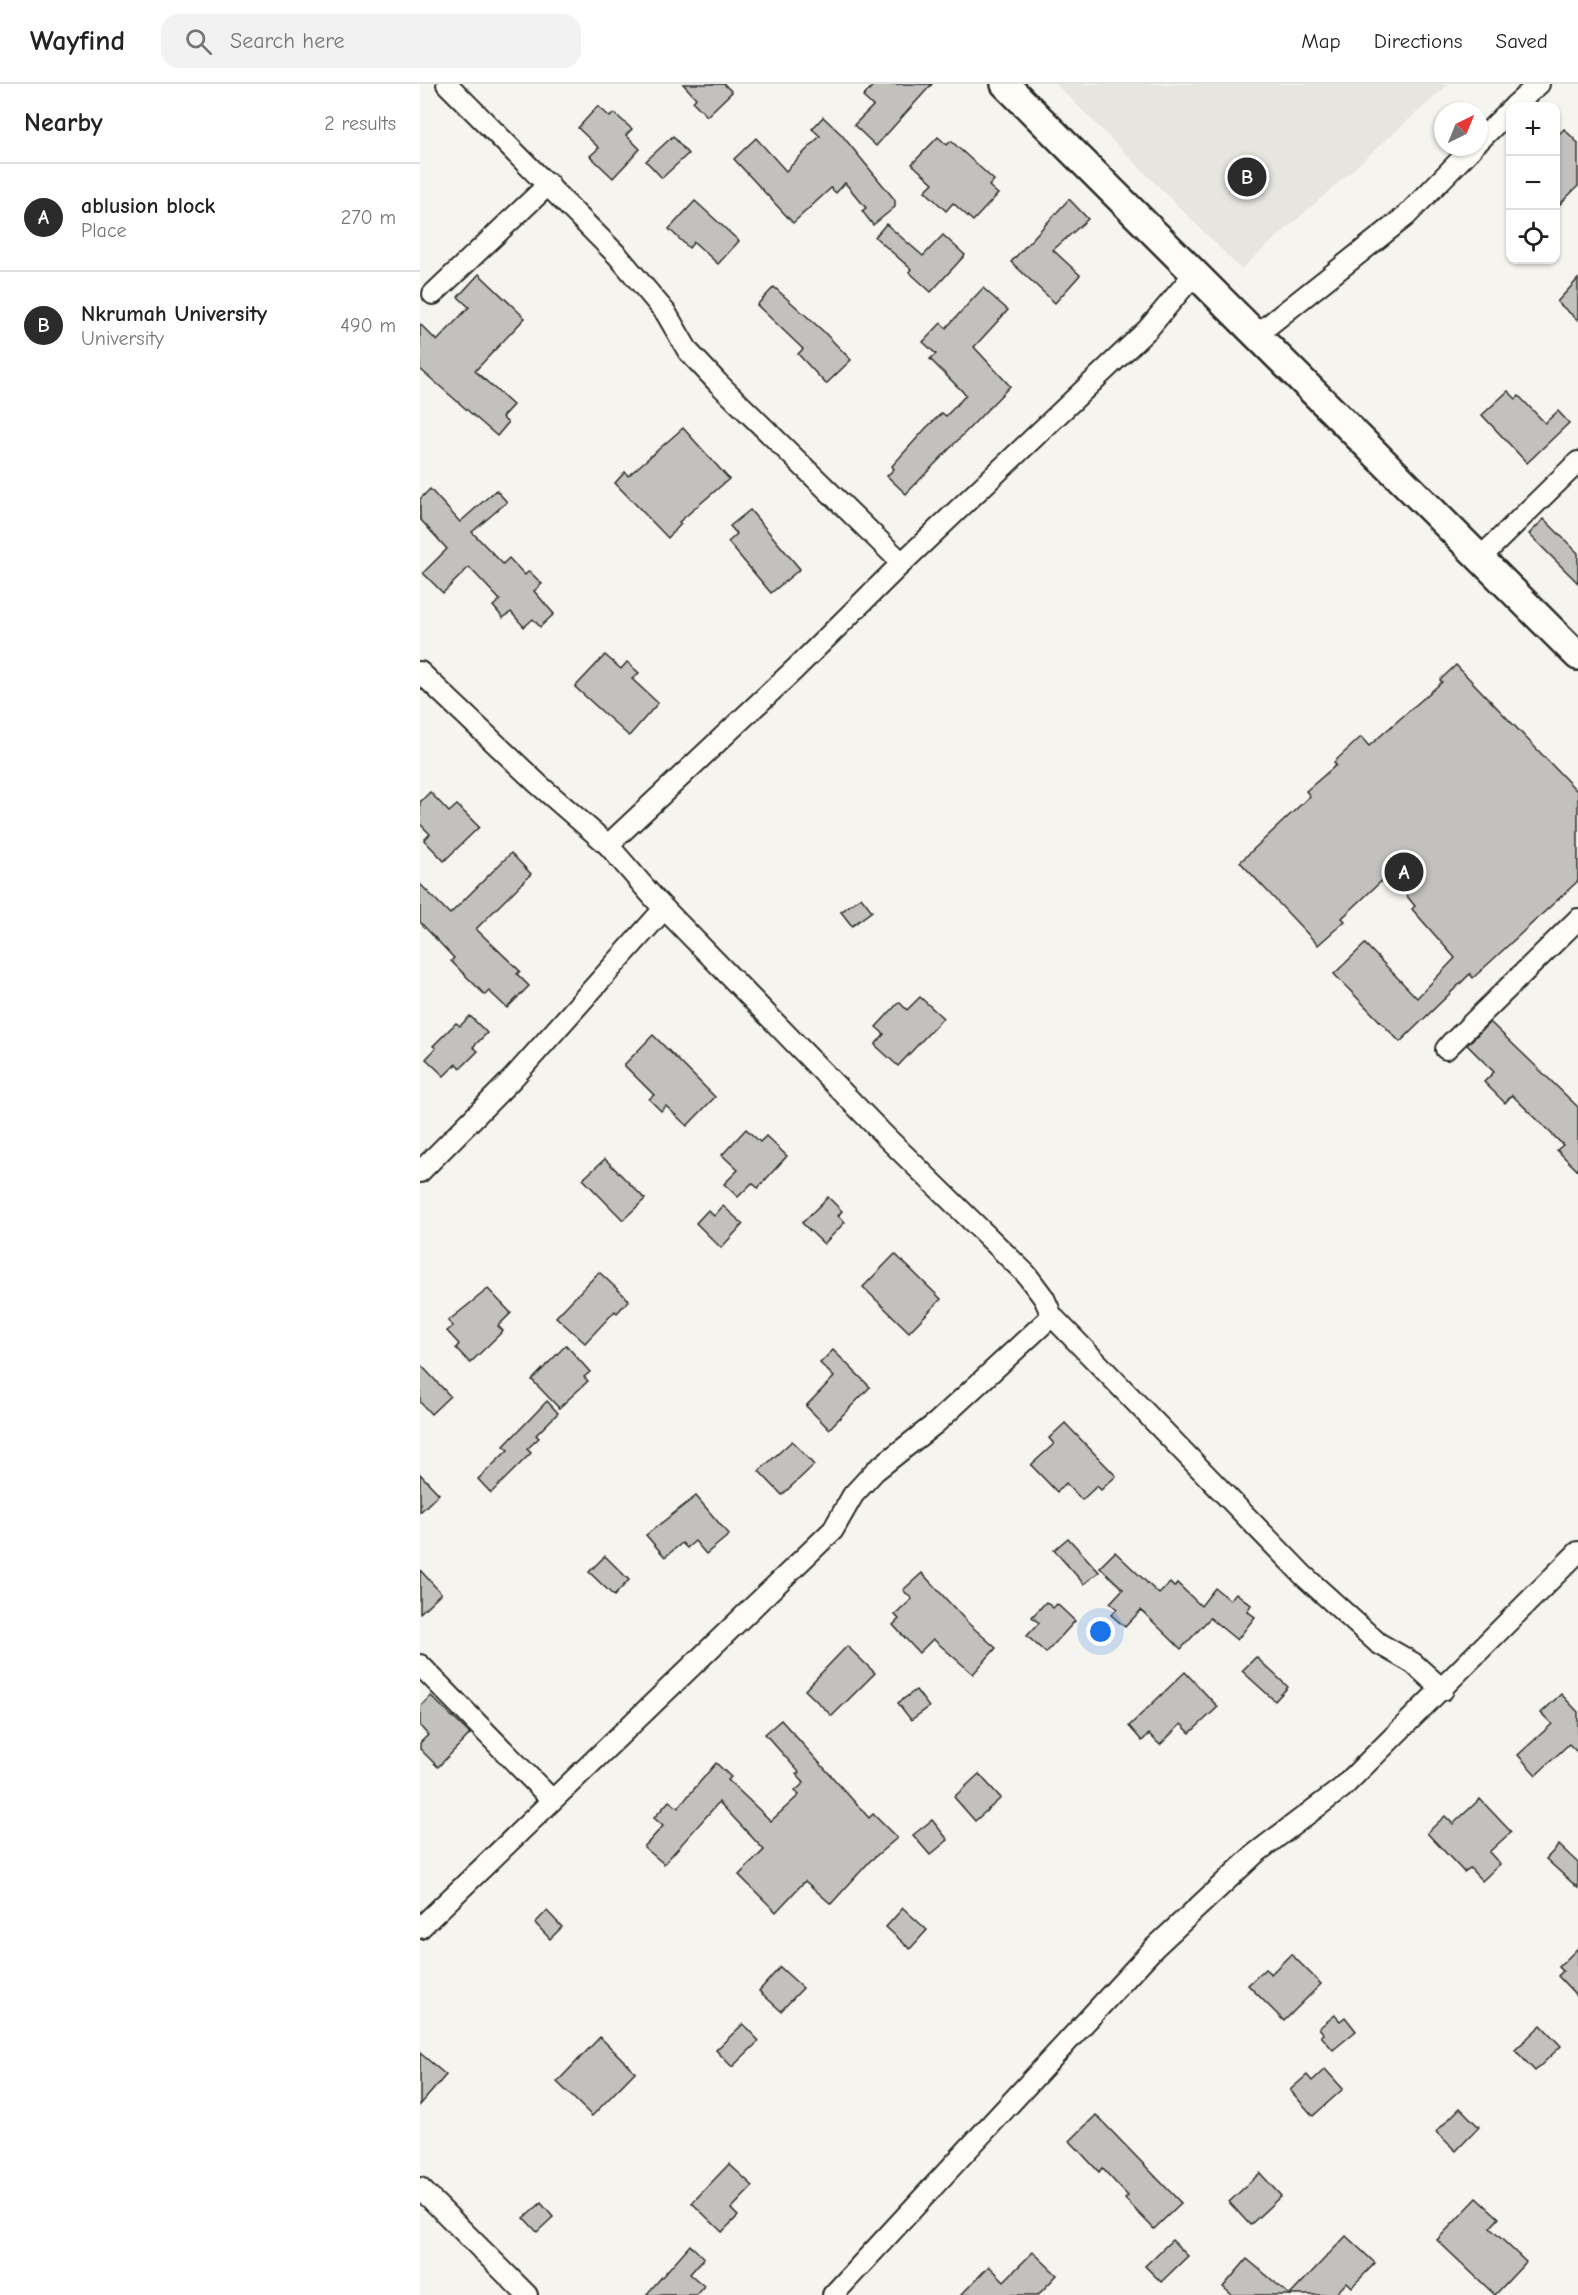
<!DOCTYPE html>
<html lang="en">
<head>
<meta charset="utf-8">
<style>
  :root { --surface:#fff; --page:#f2f2f2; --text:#222; --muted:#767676; --line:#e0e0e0; --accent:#2b2b2b }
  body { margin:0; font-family:"Comic Neue",sans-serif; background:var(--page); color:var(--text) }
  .controls { position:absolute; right:18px; top:18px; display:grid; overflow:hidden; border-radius:12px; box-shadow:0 2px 4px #0004 }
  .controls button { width:54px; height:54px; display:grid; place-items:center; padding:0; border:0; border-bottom:2px solid var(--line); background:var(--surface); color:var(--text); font:30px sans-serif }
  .compass { position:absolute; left:1014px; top:18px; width:54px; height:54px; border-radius:50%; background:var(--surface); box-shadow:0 2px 4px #0004; rotate:43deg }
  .you { position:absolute; left:681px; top:1548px; width:21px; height:21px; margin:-15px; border:4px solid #fff; border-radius:50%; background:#1a73e8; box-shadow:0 0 0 9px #1a73e833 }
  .badge { display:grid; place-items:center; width:39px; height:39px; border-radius:50%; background:var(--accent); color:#fff; font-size:20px; font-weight:700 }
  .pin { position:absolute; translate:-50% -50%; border:3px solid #fff; box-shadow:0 2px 6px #0006 }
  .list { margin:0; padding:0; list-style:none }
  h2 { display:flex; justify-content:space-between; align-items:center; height:78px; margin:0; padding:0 24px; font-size:26px }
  h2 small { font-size:20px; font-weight:400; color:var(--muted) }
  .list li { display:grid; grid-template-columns:39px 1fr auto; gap:18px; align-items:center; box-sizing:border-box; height:108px; padding:0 24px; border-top:2px solid var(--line) }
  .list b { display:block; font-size:22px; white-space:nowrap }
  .list p { margin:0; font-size:20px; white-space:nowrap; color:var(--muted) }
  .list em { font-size:20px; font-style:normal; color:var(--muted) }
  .icon { flex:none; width:33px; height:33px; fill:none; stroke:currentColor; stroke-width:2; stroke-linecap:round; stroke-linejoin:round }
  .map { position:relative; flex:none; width:1158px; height:2211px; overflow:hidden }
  header { display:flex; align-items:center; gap:36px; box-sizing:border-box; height:84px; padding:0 30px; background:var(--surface); border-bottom:2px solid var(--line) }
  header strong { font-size:28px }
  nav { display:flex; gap:33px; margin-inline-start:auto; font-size:21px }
  .search { width:420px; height:54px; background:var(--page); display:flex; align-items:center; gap:15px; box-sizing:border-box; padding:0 21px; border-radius:18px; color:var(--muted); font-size:22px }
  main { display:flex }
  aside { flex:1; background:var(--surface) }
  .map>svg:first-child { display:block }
  .built { fill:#e6e5e0 }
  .building { fill:#c2c1be; stroke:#2b2b2b; stroke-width:1.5 }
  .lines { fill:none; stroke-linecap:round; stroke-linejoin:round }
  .street-casing { stroke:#2b2b2b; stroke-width:24 }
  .secondary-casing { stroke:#2b2b2b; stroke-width:32 }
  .street { stroke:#fdfcf7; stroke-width:20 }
  .secondary { stroke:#fdfcf7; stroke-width:27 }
</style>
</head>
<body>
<header>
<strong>Wayfind</strong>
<div class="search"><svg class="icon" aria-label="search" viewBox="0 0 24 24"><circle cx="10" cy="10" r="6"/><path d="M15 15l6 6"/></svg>Search here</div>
<nav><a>Map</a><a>Directions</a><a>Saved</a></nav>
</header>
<main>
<aside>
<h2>Nearby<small>2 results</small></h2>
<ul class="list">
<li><span class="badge">A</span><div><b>ablusion block</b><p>Place</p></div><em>270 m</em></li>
<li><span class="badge">B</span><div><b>Nkrumah University</b><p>University</p></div><em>490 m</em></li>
</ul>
</aside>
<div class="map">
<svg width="1158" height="2211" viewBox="0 0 1158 2211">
  <rect width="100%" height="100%" fill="#f5f4ef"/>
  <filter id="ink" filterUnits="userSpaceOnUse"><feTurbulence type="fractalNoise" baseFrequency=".0167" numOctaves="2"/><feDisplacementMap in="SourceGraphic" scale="12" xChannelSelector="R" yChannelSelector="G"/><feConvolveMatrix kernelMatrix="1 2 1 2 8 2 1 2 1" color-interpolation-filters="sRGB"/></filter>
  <g filter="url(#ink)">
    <polygon class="built" points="636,0 1029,0 821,185"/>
    <g class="building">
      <polygon points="263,0 304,0 312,8 287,32 273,18 276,14"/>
      <polygon points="454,0 512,0 456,62 434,41 453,22 443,13"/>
      <polygon points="178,22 190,33 194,29 212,45 206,51 220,65 193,94 170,72 179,64 158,44"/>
      <polygon points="403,33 421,50 475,116 475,123 453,141 442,127 446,124 425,99 416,109 411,104 373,139 314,75 336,54 366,87 400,52 392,45"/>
      <polygon points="1144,45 1158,59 1158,102 1136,124 1136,53"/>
      <polygon points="253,52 268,70 242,94 226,77"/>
      <polygon points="518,53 527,61 531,57 574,96 569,102 578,110 553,137 533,119 526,127 505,107 513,99 492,80"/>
      <polygon points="649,115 668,135 633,166 660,191 635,219 591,178"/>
      <polygon points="275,117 319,157 298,180 274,158 269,164 249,145"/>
      <polygon points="466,140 503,172 523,151 545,171 511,208 489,188 491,185 455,153"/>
      <polygon points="59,190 105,234 55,287 93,321 82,333 88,339 77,352 0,285 0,240 17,257 49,223 38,213"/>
      <polygon points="1158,195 1158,236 1137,218"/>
      <polygon points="354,203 403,247 431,276 406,300 378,270 383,265 337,221"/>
      <polygon points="563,204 588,226 554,263 590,302 486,410 467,392 474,385 472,382 506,344 522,329 526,332 546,311 510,275 516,270 503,258 521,239 526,244"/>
      <polygon points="1088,307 1096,315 1099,312 1125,339 1138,327 1149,339 1107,379 1062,331"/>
      <polygon points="263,344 309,395 259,438 261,440 248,454 195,399 205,388 208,392"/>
      <polygon points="10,405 40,438 76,406 87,418 52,448 83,480 89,474 105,491 109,487 122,500 114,507 134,530 120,543 113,535 104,543 91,528 83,534 73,522 80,516 49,483 23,509 3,489 27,465 0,435 0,415"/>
      <polygon points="330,426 380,485 351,509 308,458 317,450 310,442"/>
      <polygon points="1124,435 1158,469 1158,499 1109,450"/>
      <polygon points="185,571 201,585 207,578 219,589 212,595 238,619 209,652 155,603"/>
      <polygon points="1036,581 1158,708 1158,797 1053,894 1050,890 980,958 914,890 945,860 997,914 1035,874 992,825 995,822 969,790 922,834 925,837 898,861 820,778 890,712 886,707 916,681 914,678 941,653 949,662 1022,598 1020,596"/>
      <polygon points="10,708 29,728 37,721 59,743 24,777 4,756 10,750 0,740 0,718"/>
      <polygon points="91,769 111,790 56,845 100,887 97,890 109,902 87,924 69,907 65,911 31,877 34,874 0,838 0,800 30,830"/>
      <polygon points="441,813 452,827 432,842 421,828"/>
      <polygon points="500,913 523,934 478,982 455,961 464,950 456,943 479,918 487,926"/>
      <polygon points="50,932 67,949 53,963 58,967 41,984 36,980 24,992 6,975 16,964 13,962 36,939 40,942"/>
      <polygon points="1070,938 1158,1023 1158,1087 1137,1066 1143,1061 1092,1011 1085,1019 1064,998 1074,988 1047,961"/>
      <polygon points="233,951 295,1013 267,1042 246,1022 241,1027 229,1015 234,1011 204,981"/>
      <polygon points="326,1045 340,1058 346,1052 367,1072 338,1104 332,1099 318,1113 304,1100 318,1086 302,1071"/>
      <polygon points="185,1075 225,1115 203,1136 163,1095"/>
      <polygon points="408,1113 422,1127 418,1132 425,1138 404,1160 382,1139"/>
      <polygon points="303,1122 323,1140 301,1164 276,1139 288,1126 294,1132"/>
      <polygon points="475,1170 521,1215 489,1248 443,1203"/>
      <polygon points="179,1188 209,1216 197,1229 195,1227 165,1259 136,1233"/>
      <polygon points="68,1205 91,1229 78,1242 83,1247 50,1279 36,1264 39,1260 27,1247 33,1242 28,1237"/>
      <polygon points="146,1261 170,1288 164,1293 168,1297 139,1324 112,1296"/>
      <polygon points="413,1266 450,1303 409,1345 386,1322 414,1293 400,1279"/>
      <polygon points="0,1280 30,1312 11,1330 0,1318"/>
      <polygon points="127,1317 138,1329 116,1351 119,1354 107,1365 111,1369 71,1409 58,1395 88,1366 84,1362"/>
      <polygon points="645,1339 696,1392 681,1406 677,1402 662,1416 646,1399 637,1408 611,1381 634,1360 629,1354"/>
      <polygon points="372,1357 394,1381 362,1411 339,1387"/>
      <polygon points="0,1390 19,1410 0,1428"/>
      <polygon points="276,1412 309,1451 286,1470 275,1457 267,1464 262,1459 245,1473 226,1451"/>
      <polygon points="648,1454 679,1488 664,1500 634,1466"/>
      <polygon points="695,1468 739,1510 750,1499 754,1503 757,1499 781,1522 795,1504 810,1516 816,1509 831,1521 827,1527 835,1533 817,1556 790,1534 761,1565 721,1526 705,1543 691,1531 697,1525 690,1519 703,1505 680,1483"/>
      <polygon points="185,1472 209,1496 194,1512 169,1488"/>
      <polygon points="0,1486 21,1509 0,1529"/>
      <polygon points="502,1489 549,1540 576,1564 553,1590 513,1555 499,1569 473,1541 479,1535 475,1531 492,1515 483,1506"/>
      <polygon points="626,1518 633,1524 637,1520 655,1537 626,1569 607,1552 619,1539 612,1533"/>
      <polygon points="427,1562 455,1589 412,1632 385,1606"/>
      <polygon points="836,1573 868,1603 855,1617 822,1587"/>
      <polygon points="765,1588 798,1623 770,1649 761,1640 740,1661 729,1650 722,1657 709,1642"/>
      <polygon points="496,1606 509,1623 491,1636 478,1619"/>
      <polygon points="1141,1610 1158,1628 1158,1669 1149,1660 1116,1691 1098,1671 1132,1640 1121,1629"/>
      <polygon points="11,1612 50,1650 18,1683 0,1665 0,1659 8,1651 0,1642 0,1623"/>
      <polygon points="361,1636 449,1734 453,1730 477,1754 450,1777 411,1820 385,1797 356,1828 319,1791 344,1766 299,1718 244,1780 224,1763 243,1742 234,1734 249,1717 258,1724 296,1679 311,1693 308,1696 351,1737 379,1711 375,1707 384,1699 376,1690 379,1688 345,1650"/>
      <polygon points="559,1690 581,1714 555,1737 534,1713"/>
      <polygon points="1060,1715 1091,1748 1069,1768 1080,1780 1062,1797 1050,1784 1044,1788 1007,1749 1025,1732 1033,1740"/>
      <polygon points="512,1736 528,1756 510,1771 493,1751"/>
      <polygon points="1139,1761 1158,1779 1158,1804 1126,1775"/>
      <polygon points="483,1824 507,1846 490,1865 466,1843"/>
      <polygon points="127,1827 142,1843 130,1855 115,1839"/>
      <polygon points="1158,1864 1158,1913 1138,1892 1143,1887 1139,1883"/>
      <polygon points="871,1870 901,1900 864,1937 828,1901 845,1885 851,1890"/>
      <polygon points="360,1883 383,1904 361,1927 339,1907"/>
      <polygon points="915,1931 920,1937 925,1933 936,1947 913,1966 901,1952 904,1950 899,1944"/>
      <polygon points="323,1940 339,1957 312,1983 296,1966"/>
      <polygon points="1121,1941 1141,1962 1115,1987 1095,1966"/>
      <polygon points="180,1953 215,1988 172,2032 137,1998"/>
      <polygon points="0,1969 26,1991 0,2021"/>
      <polygon points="905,1985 923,2005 893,2032 870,2006 887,1991 892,1997"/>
      <polygon points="1040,2024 1059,2043 1036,2067 1016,2048"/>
      <polygon points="676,2031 761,2119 734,2145 705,2115 708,2112 682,2084 679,2088 650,2057"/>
      <polygon points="309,2080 333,2102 311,2125 318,2132 302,2148 272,2119"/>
      <polygon points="840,2089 861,2112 830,2141 809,2118"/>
      <polygon points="1057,2114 1079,2134 1070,2144 1106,2178 1075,2211 1017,2156"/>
      <polygon points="121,2119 133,2133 117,2148 104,2134"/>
      <polygon points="926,2152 955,2179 932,2203 927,2198 915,2211 870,2211"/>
      <polygon points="752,2156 768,2172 741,2198 725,2182"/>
      <polygon points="270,2161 284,2174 270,2190 284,2202 276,2211 226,2211"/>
      <polygon points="613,2168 637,2191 618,2211 541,2211 569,2182 584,2197"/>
      <polygon points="827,2175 870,2211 812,2211 803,2203"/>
    </g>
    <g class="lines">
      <defs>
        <g id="street">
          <polyline points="27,0 198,172 246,229 268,267 298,299 482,479 728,245 775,189"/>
          <polyline points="1094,22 1119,0"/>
          <polyline points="1059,57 1090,26"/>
          <polyline points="13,210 129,100"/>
          <polyline points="835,252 986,132 1053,63"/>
          <polyline points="1060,474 1158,378"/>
          <polyline points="0,588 118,700 188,761 234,814 465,1052 606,1190 624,1214 632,1232 884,1492 958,1559 993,1579 1023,1606"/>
          <polyline points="188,761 374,586 482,479"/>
          <polyline points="1032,958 1026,965 1158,835"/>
          <polyline points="0,1088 93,994 244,825"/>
          <polyline points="0,1581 132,1716"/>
          <polyline points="0,1844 413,1446 433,1411 455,1387 516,1339 632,1232"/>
          <polyline points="0,2104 107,2211"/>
          <polyline points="413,2211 734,1864 836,1769 922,1704 1158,1468"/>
        </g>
        <polyline id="secondary" points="585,0 1158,572"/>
      </defs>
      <use href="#street" class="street-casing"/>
      <use href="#secondary" class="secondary-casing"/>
      <use href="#street" class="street"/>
      <use href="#secondary" class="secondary"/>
    </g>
  </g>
</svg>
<div class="controls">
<button>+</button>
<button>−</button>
<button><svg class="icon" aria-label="locate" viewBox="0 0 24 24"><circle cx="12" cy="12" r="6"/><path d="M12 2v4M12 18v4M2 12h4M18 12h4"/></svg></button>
</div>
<svg class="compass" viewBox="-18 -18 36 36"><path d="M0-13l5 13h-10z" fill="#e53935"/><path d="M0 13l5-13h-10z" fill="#767676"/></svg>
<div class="you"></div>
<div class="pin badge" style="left:984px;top:788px">A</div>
<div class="pin badge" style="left:827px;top:93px">B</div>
</div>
</main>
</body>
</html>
